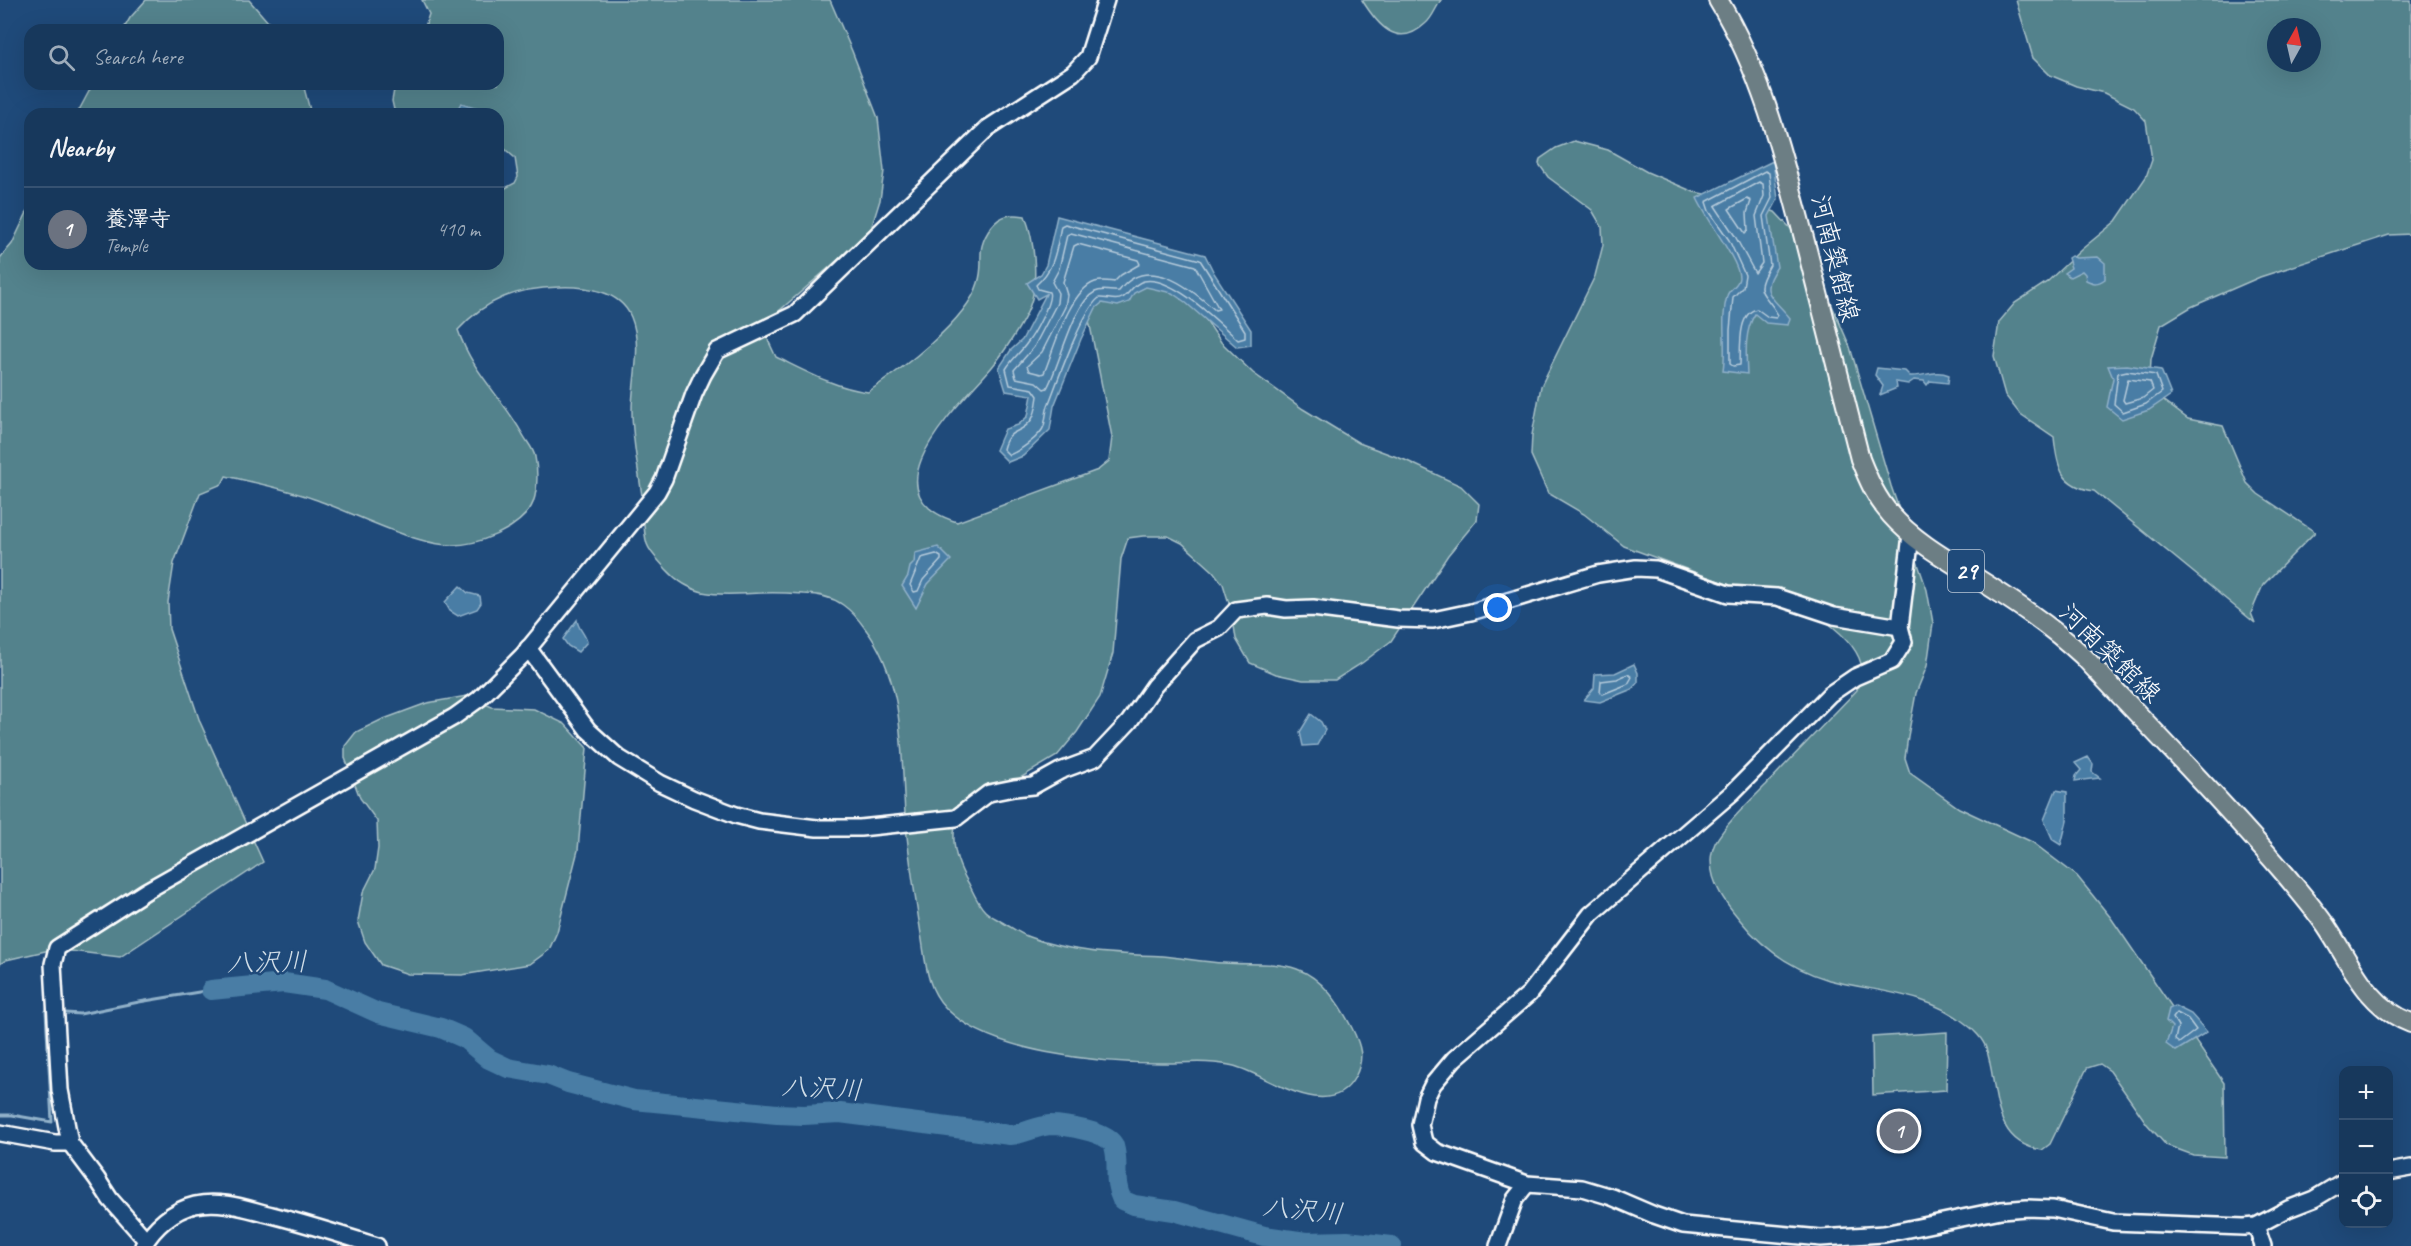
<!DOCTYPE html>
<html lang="en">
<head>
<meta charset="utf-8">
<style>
  :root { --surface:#17385c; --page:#244365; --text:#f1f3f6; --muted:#9eacbb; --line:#365272; --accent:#ffd166 }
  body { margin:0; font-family:Caveat,"Klee One",sans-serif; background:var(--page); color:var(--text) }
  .controls { position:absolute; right:18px; bottom:18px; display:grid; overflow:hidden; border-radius:12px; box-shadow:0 6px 24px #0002 }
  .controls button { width:54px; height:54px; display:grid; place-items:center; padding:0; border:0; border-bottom:2px solid var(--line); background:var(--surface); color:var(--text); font:30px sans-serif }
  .compass { position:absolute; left:2267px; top:18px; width:54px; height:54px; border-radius:50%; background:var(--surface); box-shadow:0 6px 24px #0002; rotate:8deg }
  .you { position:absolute; left:1498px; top:608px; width:21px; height:21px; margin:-15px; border:4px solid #fff; border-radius:50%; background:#1a73e8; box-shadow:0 0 0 9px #1a73e833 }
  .badge { display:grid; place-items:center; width:39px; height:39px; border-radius:50%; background:var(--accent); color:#fff; font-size:20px; font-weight:700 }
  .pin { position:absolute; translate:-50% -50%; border:3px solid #fff; box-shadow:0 2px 6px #0006 }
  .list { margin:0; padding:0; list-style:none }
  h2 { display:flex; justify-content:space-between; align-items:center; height:78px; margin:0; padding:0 24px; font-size:26px }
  h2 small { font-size:20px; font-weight:400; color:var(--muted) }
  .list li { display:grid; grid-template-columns:39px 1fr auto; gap:18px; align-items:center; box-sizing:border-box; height:84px; padding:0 24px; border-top:2px solid var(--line) }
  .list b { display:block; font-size:22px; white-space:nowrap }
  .list p { margin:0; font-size:20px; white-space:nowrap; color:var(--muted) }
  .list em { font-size:20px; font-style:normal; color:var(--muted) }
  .icon { flex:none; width:33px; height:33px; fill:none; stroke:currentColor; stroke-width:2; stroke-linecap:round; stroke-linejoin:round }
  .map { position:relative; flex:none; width:2411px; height:1246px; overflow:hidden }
  .search { position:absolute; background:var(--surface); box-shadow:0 6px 24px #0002; left:24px; top:24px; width:480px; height:66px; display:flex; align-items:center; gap:15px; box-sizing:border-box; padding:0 21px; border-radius:18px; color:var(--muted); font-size:22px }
  .panel { position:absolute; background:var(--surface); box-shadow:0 6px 24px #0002; left:24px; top:108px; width:480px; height:162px; border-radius:18px }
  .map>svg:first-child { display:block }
  .green { fill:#52828c; stroke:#a8c0c6; stroke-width:1.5; fill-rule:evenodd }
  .water { fill:#487da5; stroke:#91b1c9; stroke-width:1.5 }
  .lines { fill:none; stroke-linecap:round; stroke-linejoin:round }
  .shore { stroke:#b6cbdb; stroke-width:1.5 }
  .stream { stroke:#91b1c9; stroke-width:3 }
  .river { stroke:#487da5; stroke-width:20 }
  .minor-casing { stroke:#fff; stroke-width:20 }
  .major-casing { stroke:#fff; stroke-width:22 }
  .minor { stroke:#1f4a7a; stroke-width:15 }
  .major { stroke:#6c7e84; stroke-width:18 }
  .labels { text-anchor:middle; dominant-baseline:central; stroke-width:5; stroke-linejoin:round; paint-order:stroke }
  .shield { fill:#1f4a7a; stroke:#bcc9d7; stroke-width:1.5 }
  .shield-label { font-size:24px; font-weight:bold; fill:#fff }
  .street-label { font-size:26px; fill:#fff; stroke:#1f4a7a }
  .water-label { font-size:27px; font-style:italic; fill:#d1dee8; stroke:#1f4a7a }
</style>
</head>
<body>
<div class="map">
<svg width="2411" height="1246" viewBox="0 0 2411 1246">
  <rect width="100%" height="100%" fill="#1f4a7a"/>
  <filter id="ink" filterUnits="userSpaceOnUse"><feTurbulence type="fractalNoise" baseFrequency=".0167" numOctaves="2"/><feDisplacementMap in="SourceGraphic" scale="12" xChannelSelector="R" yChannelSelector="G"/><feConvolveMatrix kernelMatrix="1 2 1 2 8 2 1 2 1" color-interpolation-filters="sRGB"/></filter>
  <g filter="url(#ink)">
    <g class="green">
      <polygon points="146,0 249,0 275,30 123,30 130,18"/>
      <path d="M 422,0 L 830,0 L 852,51 L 878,118 L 884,171 L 880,200 L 870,232 L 779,311 L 767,338 L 776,357 C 805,371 835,388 868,392 C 900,370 967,321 978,283 C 986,259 973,252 992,226 C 1002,214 1011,214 1025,216 C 1034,239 1039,281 1030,305 C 1025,321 1002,355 992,367 C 960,405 862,493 957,522 L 1098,470 L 1109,461 L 1112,437 L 1086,305 L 1136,265 L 1200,311 L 1221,342 L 1253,373 L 1303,409 L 1359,443 L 1405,460 L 1461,486 L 1479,504 L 1477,520 L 1448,555 L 1391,641 L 1362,663 L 1335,680 L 1303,680 L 1276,674 L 1250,663 L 1236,639 L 1232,613 L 1223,584 L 1213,571 L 1182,543 L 1168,536 L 1143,536 L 1128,538 L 1121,559 L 1113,653 L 1100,697 L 1077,732 L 1057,756 L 958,815 C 949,839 956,863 969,884 C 973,892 978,904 985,911 C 990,916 996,918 1002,922 C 1011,927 1020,934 1029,937 C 1071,953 1118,954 1162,956 C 1183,958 1204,962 1224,963 C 1248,965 1274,961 1297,969 C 1323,978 1340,1005 1352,1028 C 1361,1046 1365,1058 1355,1077 C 1329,1125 1268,1075 1234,1066 C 1210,1060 1185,1063 1161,1063 C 1101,1063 987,1053 945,1007 C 927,988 926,965 922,940 C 916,903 910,865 906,827 C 900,760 908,682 864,627 C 859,620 850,610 843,605 C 832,597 816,594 803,594 C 789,593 775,592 762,593 C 723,594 695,601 666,569 C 660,562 650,553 647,544 C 643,532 644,516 643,503 C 639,472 632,441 632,410 C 632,380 643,346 631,317 C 620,290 584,286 559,287 C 517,288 486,299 458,330 C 472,372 501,396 522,433 C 526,441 534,449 535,457 C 538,470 538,495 531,507 C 517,530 478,545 452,545 C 414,545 352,512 314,499 C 286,489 256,483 226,476 L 222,484 L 200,493 L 174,563 L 168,602 L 169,629 L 200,722 L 263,862 L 120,957 L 54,949 L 6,960 L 0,964 L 0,258 L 12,244 L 30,206 L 30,264 L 498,264 L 498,192 L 515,183 L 518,177 L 515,158 L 498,143 L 498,114 L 395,114 L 392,101 L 395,84 L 498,84 L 498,30 L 424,30 L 429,14 Z"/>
      <path d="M 1362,0 L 1441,0 C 1436,7 1432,19 1425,24 C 1397,50 1377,24 1362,0 Z"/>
      <path d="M 2016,0 L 2411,0 L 2411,234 L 2389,235 L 2260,277 L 2191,307 L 2161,325 L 2151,359 L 2150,377 L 2161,399 L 2188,419 L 2223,426 L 2247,483 L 2258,494 L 2315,532 L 2263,585 L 2251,613 L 2255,623 L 2094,491 C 2061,486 2057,468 2054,437 L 2019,413 L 2005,395 L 1994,356 L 1999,322 L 2015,303 L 2047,282 L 2082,249 L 2116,221 L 2146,177 L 2152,160 L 2146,121 L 2134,108 L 2104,93 L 2076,86 L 2050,75 L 2033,58 ZM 2276,27 L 2312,27 L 2312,63 L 2276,63 Z"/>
      <polygon points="93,84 303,84 311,114 77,114"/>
      <path d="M 1574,141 L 1608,150 L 1647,172 L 1694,192 L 1745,202 L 1775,212 L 1794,232 L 1808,250 L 1850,347 L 1891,486 L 1927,590 L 1933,623 L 1927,666 L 1916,693 L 1908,736 L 1905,758 L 1910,773 L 1959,808 L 2032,842 L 2077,876 L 2111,918 L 2224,1083 L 2225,1157 L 2193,1155 L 2166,1145 L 2147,1124 L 2110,1071 L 2100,1064 L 2087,1068 L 2050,1144 L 2042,1150 C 1989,1143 1999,1085 1986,1048 C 1983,1039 1973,1029 1966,1024 C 1927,992 1875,992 1829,980 C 1792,969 1764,950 1740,920 C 1726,903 1711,885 1711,861 C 1711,856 1713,848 1715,843 C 1726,823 1750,801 1766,785 C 1796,753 1827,721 1857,690 C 1858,684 1862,676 1862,670 C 1861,650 1839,631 1824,620 L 1624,546 L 1584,514 L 1548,493 L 1531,455 L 1532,435 L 1541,386 L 1595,276 L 1603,245 L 1602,227 L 1592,210 L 1548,177 L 1539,164 L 1540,159 L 1556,148 Z"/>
      <polygon points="467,696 492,707 534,709 565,724 587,748 578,850 557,932 549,950 530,964 462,975 408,974 381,965 365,942 358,921 363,893 375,869 378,848 377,821 360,798 345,758 345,746 356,732 381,720 427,703"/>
      <polygon points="1947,1032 1946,1090 1873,1095 1872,1037"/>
    </g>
    <g class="water">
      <polygon points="461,103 495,113 496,114 455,114"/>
      <path d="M 1773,161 L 1778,199 L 1769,216 L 1777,267 C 1758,293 1772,296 1790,318 L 1788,325 L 1766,323 L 1755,314 C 1744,331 1746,355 1747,374 L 1723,371 C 1727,346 1720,320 1727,296 C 1729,288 1739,286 1739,277 C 1739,261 1705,217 1697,198 Z"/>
      <polygon points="1057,216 1205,255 1214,273 1251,330 1251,345 1237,347 1185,302 1172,293 1146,287 1134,293 1129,302 1118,306 1102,303 1096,308 1081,339 1054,406 1050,430 1023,456 1008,462 996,450 1005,429 1018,425 1028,416 1032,395 1006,391 999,368 1011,350 1022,340 1046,294 1037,299 1027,283 1041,274 1046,265"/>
      <path d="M 2071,256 L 2076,258 L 2098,257 L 2105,263 L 2105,279 C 2098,284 2094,284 2086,280 L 2085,274 L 2082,271 L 2070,277 L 2064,273 L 2071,268 L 2068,258 Z"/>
      <polygon points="2127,365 2161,370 2171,395 2149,410 2122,419 2107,407 2113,378 2108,366"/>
      <path d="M 1877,368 L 1905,371 L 1910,376 C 1924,377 1935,369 1949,375 L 1948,383 L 1930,381 L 1927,385 L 1924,381 L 1914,380 L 1908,384 L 1896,382 L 1897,388 L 1880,395 L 1883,386 L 1875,375 Z"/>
      <polygon points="938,547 951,560 928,584 916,608 902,586 908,576 910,567 914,563 915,553"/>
      <polygon points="460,586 468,593 480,596 481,603 477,609 458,616 450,611 445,602"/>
      <path d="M 577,620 C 578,629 585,633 587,642 L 578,652 L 568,646 L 563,639 Z"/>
      <polygon points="1634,664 1638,673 1638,682 1632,689 1600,702 1584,700 1594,688 1595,674 1615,673"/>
      <polygon points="1311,714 1321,722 1325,730 1317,745 1303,746 1300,732"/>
      <polygon points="2088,757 2093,764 2092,772 2100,778 2075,781 2076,776 2081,770 2075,763"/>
      <polygon points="2056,790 2067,792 2067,821 2061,845 2053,840 2044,820"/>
      <polygon points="2175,1006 2191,1014 2207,1032 2176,1051 2166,1044 2172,1027 2166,1021 2169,1009"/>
    </g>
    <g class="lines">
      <g class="shore">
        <path d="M 1765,171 L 1769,173 L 1772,198 L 1763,216 L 1770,265 C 1752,296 1764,289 1778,315 L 1776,318 L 1768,317 L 1757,309 C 1737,313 1741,349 1740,365 L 1733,366 L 1730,364 L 1730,330 L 1733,297 L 1743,287 L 1745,275 L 1729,240 L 1709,211 L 1706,202 Z"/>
        <polygon points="1759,182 1763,184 1764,196 1756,216 1762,263 1755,273 1735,236 1715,206"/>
        <polygon points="1747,199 1751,201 1747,213 1748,230 1745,233 1729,209"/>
        <path d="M 1065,224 L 1200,260 L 1245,331 L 1245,338 L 1238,340 C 1219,323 1172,275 1144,281 C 1132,284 1130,294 1122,298 C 1116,302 1106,297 1099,298 C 1082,311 1058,380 1049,403 C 1046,410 1046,418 1044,426 C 1041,436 1018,452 1009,455 L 1003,449 C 1009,426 1021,436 1032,419 C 1036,413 1037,403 1038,396 L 1033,389 L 1010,385 L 1006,369 C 1012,359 1021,352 1027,343 C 1034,335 1053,300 1049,292 L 1038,289 L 1036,285 C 1055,268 1056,251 1061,226 Z"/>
        <path d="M 1071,233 L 1195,266 L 1219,309 L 1215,310 C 1189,287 1147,253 1119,291 C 1111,292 1103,288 1095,292 C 1073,303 1060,365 1047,388 L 1044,389 L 1036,382 L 1016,378 L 1014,370 L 1034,347 L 1057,303 L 1058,293 L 1052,282 L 1059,269 L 1067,235 Z"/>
        <path d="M 1078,244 L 1138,260 L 1140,264 L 1121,275 L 1114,282 C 1107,281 1101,280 1095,282 C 1069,291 1054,349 1044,373 L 1041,374 L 1029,371 L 1027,366 L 1042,352 L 1065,307 L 1067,295 L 1063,282 L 1074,246 Z"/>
        <polygon points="2127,371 2156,375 2162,392 2146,404 2123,412 2114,404 2118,373"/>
        <polygon points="2128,379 2150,382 2153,390 2143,398 2125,403 2123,400"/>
        <polygon points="936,554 941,557 941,560 923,580 918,591 914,592 910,585 921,558"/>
        <polygon points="1628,674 1632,677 1628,684 1603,694 1600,693 1601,681 1617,679"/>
        <polygon points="2177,1013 2188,1019 2196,1030 2179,1043 2175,1040 2178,1026 2173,1018"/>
      </g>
      <g class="stream">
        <polyline points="66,1013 80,1014 139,1002 211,990"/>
        <polyline points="0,1115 12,1115 52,1122 46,1011"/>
        <polyline points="1378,1246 1379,1244"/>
      </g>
      <path class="river" d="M 211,990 L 284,983 L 325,989 L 378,1013 L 441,1028 L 464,1038 L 489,1059 L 508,1068 L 548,1075 L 568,1083 L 634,1100 L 777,1114 L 804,1115 L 840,1113 L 1010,1135 C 1024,1134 1037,1126 1050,1125 C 1064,1125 1110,1132 1114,1146 C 1120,1167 1112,1179 1122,1200 L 1134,1205 L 1174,1211 L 1264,1236 L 1306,1242 L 1347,1241 L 1392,1246"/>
      <defs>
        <g id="minor">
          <polyline points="1911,535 1900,627 1904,642 1892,661 1855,677 1830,694 1733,792 1591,914 1529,994 1454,1059 1433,1084 1426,1098 1420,1125 1424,1142 1437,1152 1527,1184 1582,1188 1612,1197 1654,1215 1683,1225 1821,1238 1884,1234 2001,1210 2027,1208 2053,1209 2113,1222 2244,1227 2256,1226 2288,1209 2314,1199 2344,1181"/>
          <polyline points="528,648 588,730 619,758 660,783 694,799 736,815 759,821 817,828 860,828 956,818 989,793 1014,788 1033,786 1060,771 1095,758 1129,722 1154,686 1195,640 1219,628 1236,610 1267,606 1286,609 1313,608 1398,619 1433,620 1471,612 1598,574 1636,568 1656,569 1728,594 1777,597 1834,616 1900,627"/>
          <polyline points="0,1133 55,1143 70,1143"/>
          <polyline points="2388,1172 2411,1168"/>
          <polyline points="2256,1226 2263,1246"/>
          <polyline points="146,1240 110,1199 97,1179 70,1143 60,1090 53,964 57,948 146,891 454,717 479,699 523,655 657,492 664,479 694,394 703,375 717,351 795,314 988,128 1073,73 1088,57 1106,0"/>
          <path d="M 143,1246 C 154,1227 173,1210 195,1205 C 221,1199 247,1209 272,1215 C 307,1224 342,1235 377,1246"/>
          <polyline points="1498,1246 1515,1199 1527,1184"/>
        </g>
        <path id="major" d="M 1718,0 C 1762,72 1783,157 1804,238 C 1823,312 1841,385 1860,459 C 1868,479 1876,498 1891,515 C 1914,541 1946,559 1975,577 C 2013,601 2050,625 2083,656 C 2150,728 2220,798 2284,873 C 2298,890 2313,907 2326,926 C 2351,963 2366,1006 2411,1023"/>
      </defs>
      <use href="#minor" class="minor-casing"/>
      <use href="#major" class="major-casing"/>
      <use href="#minor" class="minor"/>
      <use href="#major" class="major"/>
    </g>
  </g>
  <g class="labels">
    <rect class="shield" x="1948" y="550" width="36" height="42" rx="4.5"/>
    <g class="shield-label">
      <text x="1966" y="571">29</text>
    </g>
    <g class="street-label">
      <text transform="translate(1835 258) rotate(76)">河南築館線</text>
      <text transform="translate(2110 653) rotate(44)">河南築館線</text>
    </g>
    <g class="water-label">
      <text transform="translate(267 962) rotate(-1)">八沢川</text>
      <text transform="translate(822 1088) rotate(3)">八沢川</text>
      <text transform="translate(1303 1210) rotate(6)">八沢川</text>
    </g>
  </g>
</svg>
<div class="controls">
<button>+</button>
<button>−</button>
<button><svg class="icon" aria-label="locate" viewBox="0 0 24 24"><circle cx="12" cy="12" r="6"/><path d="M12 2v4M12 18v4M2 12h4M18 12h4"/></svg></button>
</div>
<svg class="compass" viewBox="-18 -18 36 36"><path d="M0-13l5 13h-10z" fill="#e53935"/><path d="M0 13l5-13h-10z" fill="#9eacbb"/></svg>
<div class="you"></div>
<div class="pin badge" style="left:1899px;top:1131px;background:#6b7280">1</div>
<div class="search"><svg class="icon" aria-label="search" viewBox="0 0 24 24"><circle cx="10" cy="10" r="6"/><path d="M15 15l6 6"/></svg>Search here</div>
<section class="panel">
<h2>Nearby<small></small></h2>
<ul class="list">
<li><span class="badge" style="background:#6b7280">1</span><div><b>養澤寺</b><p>Temple</p></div><em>410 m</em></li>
</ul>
</section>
</div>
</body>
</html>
